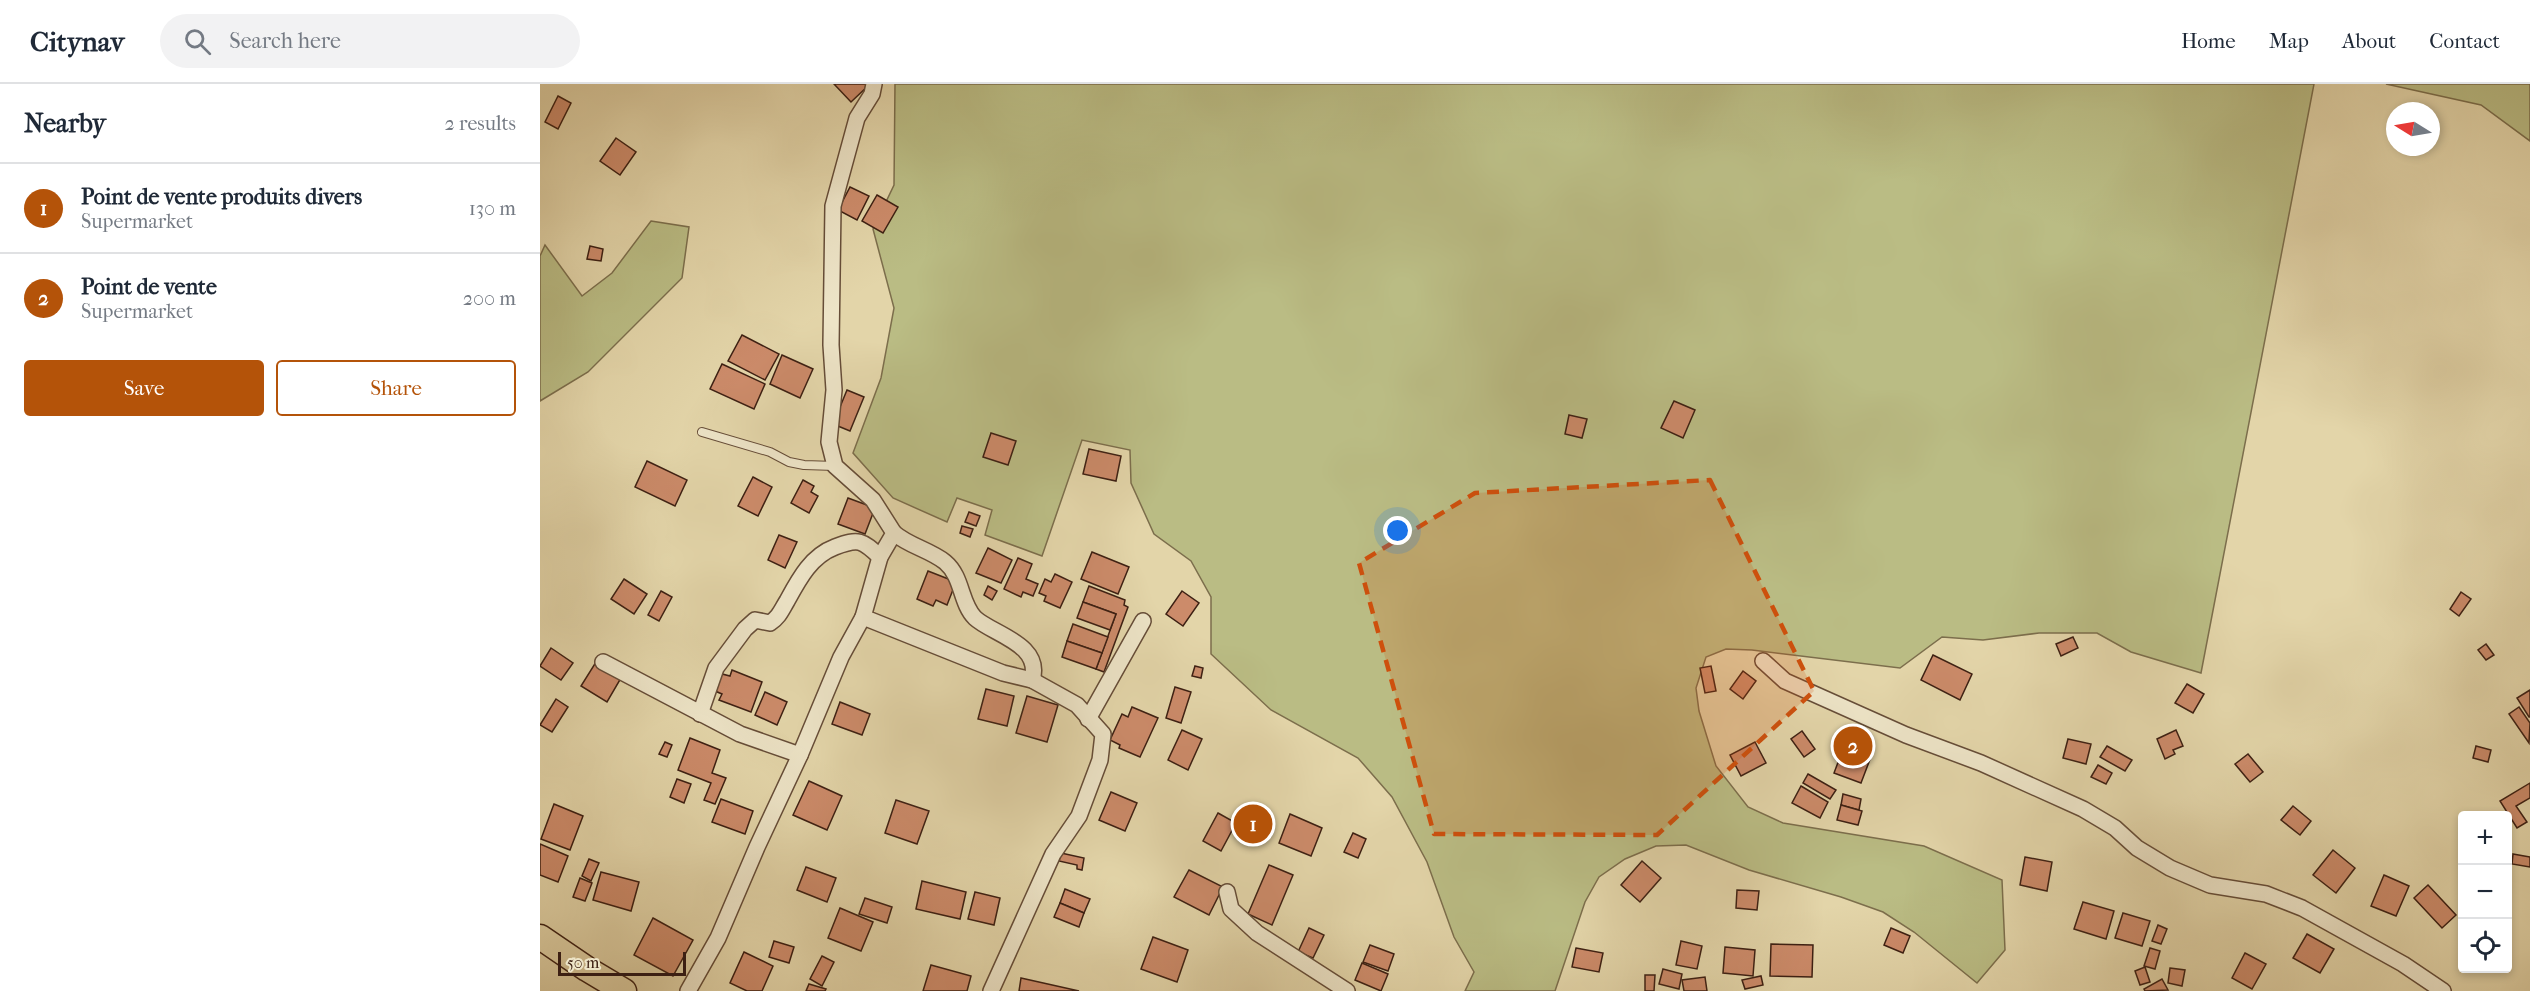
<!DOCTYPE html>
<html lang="en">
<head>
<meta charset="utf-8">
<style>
  :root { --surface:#fff; --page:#f2f2f3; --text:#1f2937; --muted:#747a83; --line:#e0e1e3; --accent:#b45309 }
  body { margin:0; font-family:"IM FELL French Canon",serif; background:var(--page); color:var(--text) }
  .controls { position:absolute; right:18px; bottom:18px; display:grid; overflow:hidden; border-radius:6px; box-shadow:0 3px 9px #0003 }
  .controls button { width:54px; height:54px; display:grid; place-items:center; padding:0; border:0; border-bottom:2px solid var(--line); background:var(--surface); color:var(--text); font:30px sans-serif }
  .compass { position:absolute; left:1846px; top:18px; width:54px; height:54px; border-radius:50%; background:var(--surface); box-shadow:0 3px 9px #0003; rotate:281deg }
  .scale { position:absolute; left:18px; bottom:15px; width:128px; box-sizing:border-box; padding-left:6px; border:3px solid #3d2013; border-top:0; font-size:16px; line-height:21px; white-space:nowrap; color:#3d2013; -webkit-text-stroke:4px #ede4c7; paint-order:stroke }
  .you { position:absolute; left:858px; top:447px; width:21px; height:21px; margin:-15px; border:4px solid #fff; border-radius:50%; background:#1a73e8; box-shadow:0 0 0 9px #1a73e833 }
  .badge { display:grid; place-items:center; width:39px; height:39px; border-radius:50%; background:var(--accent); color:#fff; font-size:20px; font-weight:700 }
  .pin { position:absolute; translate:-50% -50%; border:3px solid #fff; box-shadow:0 2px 6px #0006 }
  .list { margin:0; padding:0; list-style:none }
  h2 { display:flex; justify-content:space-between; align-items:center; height:78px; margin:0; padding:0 24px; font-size:26px }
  h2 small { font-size:20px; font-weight:400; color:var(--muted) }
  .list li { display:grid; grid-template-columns:39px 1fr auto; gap:18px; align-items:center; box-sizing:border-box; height:90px; padding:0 24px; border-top:2px solid var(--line) }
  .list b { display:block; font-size:22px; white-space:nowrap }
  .list p { margin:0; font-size:20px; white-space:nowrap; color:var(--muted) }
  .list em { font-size:20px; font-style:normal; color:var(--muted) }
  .actions { display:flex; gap:12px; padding:18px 24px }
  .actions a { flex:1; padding:14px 0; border:2px solid var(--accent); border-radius:6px; text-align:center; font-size:21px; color:var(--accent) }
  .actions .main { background:var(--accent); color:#fff }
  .icon { flex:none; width:33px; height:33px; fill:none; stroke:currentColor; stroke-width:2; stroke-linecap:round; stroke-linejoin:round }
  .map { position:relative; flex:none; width:1990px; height:907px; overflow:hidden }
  header { display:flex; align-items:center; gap:36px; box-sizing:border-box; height:84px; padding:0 30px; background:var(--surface); border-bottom:2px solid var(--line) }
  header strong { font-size:28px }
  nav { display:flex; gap:33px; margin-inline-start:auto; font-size:21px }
  .search { width:420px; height:54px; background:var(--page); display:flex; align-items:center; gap:15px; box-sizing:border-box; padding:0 21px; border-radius:33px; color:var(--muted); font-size:22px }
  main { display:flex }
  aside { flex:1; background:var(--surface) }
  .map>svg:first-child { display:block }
  .green { fill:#babc84; stroke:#7c6e4c; stroke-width:1.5 }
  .building { fill:#cc8b6a; stroke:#3d2013; stroke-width:1.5 }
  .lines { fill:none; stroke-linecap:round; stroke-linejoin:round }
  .service-casing { stroke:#664d38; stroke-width:10 }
  .minor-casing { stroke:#664d38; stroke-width:18 }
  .trunk-casing { stroke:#3d2013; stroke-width:27 }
  .service { stroke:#ede4c7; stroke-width:8 }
  .minor { stroke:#ede4c7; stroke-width:15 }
  .trunk { stroke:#e3d5a9; stroke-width:24 }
  .marked { fill:#ce500d; fill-opacity:0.2; stroke:#ce500d; stroke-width:4.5; stroke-dasharray:12 8; stroke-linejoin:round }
</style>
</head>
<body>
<header>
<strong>Citynav</strong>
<div class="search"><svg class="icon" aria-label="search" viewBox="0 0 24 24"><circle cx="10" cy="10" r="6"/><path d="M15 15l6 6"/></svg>Search here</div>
<nav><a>Home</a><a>Map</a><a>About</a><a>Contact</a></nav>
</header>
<main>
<aside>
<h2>Nearby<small>2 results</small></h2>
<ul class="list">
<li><span class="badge">1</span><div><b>Point de vente produits divers</b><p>Supermarket</p></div><em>130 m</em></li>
<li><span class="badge">2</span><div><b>Point de vente</b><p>Supermarket</p></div><em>200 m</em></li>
</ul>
<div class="actions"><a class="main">Save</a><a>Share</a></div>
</aside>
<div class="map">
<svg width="1990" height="907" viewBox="0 0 1990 907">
  <rect width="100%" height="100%" fill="#e3d5a9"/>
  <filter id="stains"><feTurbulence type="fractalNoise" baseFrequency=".00333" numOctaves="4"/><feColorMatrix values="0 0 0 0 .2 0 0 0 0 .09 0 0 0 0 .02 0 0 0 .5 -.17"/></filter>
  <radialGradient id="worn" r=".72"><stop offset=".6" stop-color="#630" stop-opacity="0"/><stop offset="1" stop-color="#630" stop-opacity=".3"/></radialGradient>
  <g class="green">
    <polygon points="355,0 1774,0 1661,589 1591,568 1557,549 1499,549 1443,556 1402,553 1360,584 1212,566 1186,565 1166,573 1156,604 1159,627 1176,682 1208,723 1243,739 1384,762 1462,796 1465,866 1437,899 1374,848 1343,828 1301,813 1209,786 1146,761 1116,762 1085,775 1059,793 1045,818 1015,907 925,907 934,888 914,853 887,778 852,713 818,674 731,626 671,570 671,513 651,477 614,450 591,399 590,366 542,356 502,472 445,451 452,426 417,414 407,438 353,414 313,369 341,294 354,224 333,145 354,101"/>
    <polygon points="1846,0 1990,0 1990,57 1941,21"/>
    <polygon points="111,137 149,143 142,194 48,288 0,317 0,172 5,161 42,212 72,189"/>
  </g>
  <g class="building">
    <polygon points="294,0 330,0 311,18"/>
    <polygon points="18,12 31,19 18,45 5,38"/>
    <polygon points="76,54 96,68 80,91 60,77"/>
    <polygon points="310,103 329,112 317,136 298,126"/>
    <polygon points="337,111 358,123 343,149 322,137"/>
    <polygon points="50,162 63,165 61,177 47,175"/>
    <polygon points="202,251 239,270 225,296 188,277"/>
    <polygon points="242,271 273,285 260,314 230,300"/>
    <polygon points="182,280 225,300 214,325 170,305"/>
    <polygon points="307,306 324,313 310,347 293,340"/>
    <polygon points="1134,317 1155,326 1143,354 1121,344"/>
    <polygon points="1029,331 1047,335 1042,354 1025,350"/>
    <polygon points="451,349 476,357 468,381 443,373"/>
    <polygon points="549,365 581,372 576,397 543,390"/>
    <polygon points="107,377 147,396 135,422 95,403"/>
    <polygon points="213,393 232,403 218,432 198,422"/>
    <polygon points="263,396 274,402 271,408 278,412 269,429 251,419"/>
    <polygon points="308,414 335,424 325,450 298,440"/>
    <polygon points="429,428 440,432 436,442 425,438"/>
    <polygon points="422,442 433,445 430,453 420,449"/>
    <polygon points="239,451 257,458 245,484 228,476"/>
    <polygon points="448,464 472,476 461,499 436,489"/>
    <polygon points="552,468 589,483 578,510 541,495"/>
    <polygon points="478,474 492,480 486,495 498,500 493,512 483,508 481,513 464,505"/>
    <polygon points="388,487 416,498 407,521 396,516 393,522 377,515"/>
    <polygon points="515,490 532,498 520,524 504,517 506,512 499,509 505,495 511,498"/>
    <polygon points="84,495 107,510 94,530 71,515"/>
    <polygon points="448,502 457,507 452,516 444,511"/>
    <polygon points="549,502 585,516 584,521 588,523 564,588 556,585 576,530 543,518"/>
    <polygon points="121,507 132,513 119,537 108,531"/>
    <polygon points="642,507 659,519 643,542 626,530"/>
    <polygon points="1921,508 1931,515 1919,532 1910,525"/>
    <polygon points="543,518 576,530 570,546 537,534"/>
    <polygon points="533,540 568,553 562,569 527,557"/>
    <polygon points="1533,553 1538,564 1521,572 1516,560"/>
    <polygon points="527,557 562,569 556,585 522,573"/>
    <polygon points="1946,560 1954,571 1946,576 1938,566"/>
    <polygon points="11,564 33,579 21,596 0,582"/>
    <polygon points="1393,571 1432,590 1420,616 1381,596"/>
    <polygon points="56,578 81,594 67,618 41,602"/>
    <polygon points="655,582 663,584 661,594 652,592"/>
    <polygon points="1171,582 1176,607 1165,609 1160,584"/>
    <polygon points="192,586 222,598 211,628 179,616 182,610 175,607 182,590 190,592"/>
    <polygon points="1203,587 1216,597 1203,615 1190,605"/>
    <polygon points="1647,600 1664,610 1653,629 1635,619"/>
    <polygon points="635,603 651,608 641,639 626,634"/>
    <polygon points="446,605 474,612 467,642 438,635"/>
    <polygon points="1990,606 1990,633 1989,633 1977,614"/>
    <polygon points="225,608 247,618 237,641 215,631"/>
    <polygon points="487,612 518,621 507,658 476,649"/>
    <polygon points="16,615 28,623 12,648 0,641"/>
    <polygon points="300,618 330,630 322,651 292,640"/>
    <polygon points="592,623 618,634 600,673 579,664 580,661 570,656 582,630 588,633"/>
    <polygon points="1979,623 1990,639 1989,659 1969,630"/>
    <polygon points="642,646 662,655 648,686 628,676"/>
    <polygon points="1636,646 1643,662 1633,666 1635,670 1625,675 1617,655"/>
    <polygon points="1262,647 1275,665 1264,673 1251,655"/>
    <polygon points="150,654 180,666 172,689 186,694 175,720 164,716 171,699 138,686"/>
    <polygon points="1528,655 1551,660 1546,680 1523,674"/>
    <polygon points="125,658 132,661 127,673 119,670"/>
    <polygon points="1215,658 1226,679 1201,692 1190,671"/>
    <polygon points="1305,660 1332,670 1321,699 1294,689"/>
    <polygon points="1567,662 1592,676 1585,687 1560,673"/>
    <polygon points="1936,662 1951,666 1948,678 1933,674"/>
    <polygon points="1708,670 1723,688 1710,698 1695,680"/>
    <polygon points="1558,681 1572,689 1566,700 1551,693"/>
    <polygon points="1268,690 1296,706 1290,715 1263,699"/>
    <polygon points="137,695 151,700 144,719 130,713"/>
    <polygon points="269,697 302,712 287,746 253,731"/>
    <polygon points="1990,699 1990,714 1976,722 1987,738 1977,744 1960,717"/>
    <polygon points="1261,702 1288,718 1280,734 1252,719"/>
    <polygon points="571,708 597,719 585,747 559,736"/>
    <polygon points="1303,710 1321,715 1319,726 1301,721"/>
    <polygon points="181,715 213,727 205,750 172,738"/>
    <polygon points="356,716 389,727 377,760 345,749"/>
    <polygon points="14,720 43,732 30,766 1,755"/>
    <polygon points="1301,721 1322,727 1318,741 1297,736"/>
    <polygon points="1753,722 1771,737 1760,751 1741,736"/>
    <polygon points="678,729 696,739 681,767 663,757"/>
    <polygon points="750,730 782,744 771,772 739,759"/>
    <polygon points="813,749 826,755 818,774 804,768"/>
    <polygon points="0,760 28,772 18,798 0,791"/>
    <polygon points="1793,766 1815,784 1796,809 1773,791"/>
    <polygon points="521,769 544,774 542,786 537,785 537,781 519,777"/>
    <polygon points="1973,770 1990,773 1990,783 1972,780"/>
    <polygon points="1485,773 1512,778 1507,807 1480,801"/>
    <polygon points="49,775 59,779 51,797 42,792"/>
    <polygon points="1102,777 1121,794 1100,818 1081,801"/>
    <polygon points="729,781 753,791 732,841 708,830"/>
    <polygon points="266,783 296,794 287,818 257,806"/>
    <polygon points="649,786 683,803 669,831 634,813"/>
    <polygon points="61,788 99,798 91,827 53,816"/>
    <polygon points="1844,791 1869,802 1856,832 1831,822"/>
    <polygon points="40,794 52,799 45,817 33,813"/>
    <polygon points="382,797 426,808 420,835 376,825"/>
    <polygon points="1888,801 1916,831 1902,844 1874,814"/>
    <polygon points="525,805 550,815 544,829 520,819"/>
    <polygon points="1197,806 1219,807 1217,826 1196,824"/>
    <polygon points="435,808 460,814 454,841 428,835"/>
    <polygon points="325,814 352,823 347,839 319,830"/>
    <polygon points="1543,818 1574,827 1566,855 1534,845"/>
    <polygon points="520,819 544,829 539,843 514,833"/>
    <polygon points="300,824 333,838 321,867 288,854"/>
    <polygon points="1583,829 1610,837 1602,862 1575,854"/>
    <polygon points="113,834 153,856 133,892 94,871"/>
    <polygon points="1618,841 1627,845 1621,860 1612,857"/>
    <polygon points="769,844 784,851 773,874 758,868"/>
    <polygon points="1351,844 1370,852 1363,869 1344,861"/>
    <polygon points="1767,850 1794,865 1780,889 1753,874"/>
    <polygon points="613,853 648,866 637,898 601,885"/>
    <polygon points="234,857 254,863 249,879 229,873"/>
    <polygon points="1141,857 1162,862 1157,885 1136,881"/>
    <polygon points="1231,860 1273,861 1272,893 1230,892"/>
    <polygon points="830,861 854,870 848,887 823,878"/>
    <polygon points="1185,863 1215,866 1213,892 1183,889"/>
    <polygon points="1036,864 1063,869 1059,888 1032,883"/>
    <polygon points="1610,864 1620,867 1615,885 1604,882"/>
    <polygon points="204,868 233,882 222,907 207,907 190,899"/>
    <polygon points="1705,869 1726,880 1712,905 1692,894"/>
    <polygon points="282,872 294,878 282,902 270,895"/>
    <polygon points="822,879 848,890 841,907 815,896"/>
    <polygon points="391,881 431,892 427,907 383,907"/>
    <polygon points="1605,883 1610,898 1600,901 1595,887"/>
    <polygon points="1630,884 1645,886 1642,902 1628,899"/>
    <polygon points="1123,885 1142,890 1139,905 1119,900"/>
    <polygon points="1105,891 1115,891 1114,907 1105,907"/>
    <polygon points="1221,892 1223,901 1205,905 1202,896"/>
    <polygon points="1165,893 1167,907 1144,907 1142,896"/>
    <polygon points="481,894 539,907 479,907"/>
    <polygon points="1622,895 1628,906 1605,907 1604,905"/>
    <polygon points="269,900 286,905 285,907 266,907"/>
  </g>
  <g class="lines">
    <defs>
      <polyline id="service" points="162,348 230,368 249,378 264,381 295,382"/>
      <g id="minor">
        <polyline points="334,0 332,10 317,34 293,122 291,261 294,306 289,358 295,382 333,416 354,449 340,473 323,533 463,589 492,596 537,621 563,650 560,676 539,732 513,770 451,907"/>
        <path d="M 354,449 C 369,462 390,466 405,478 C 423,493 420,519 435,534 C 452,550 503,560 492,596"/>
        <polyline points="1223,577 1245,597 1366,651 1441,679 1543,725 1575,744 1597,764 1630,784 1670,801 1726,810 1762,824 1863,880 1903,907"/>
        <polyline points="63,578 200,650 260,671"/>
        <path d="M 160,630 L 176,584 L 205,545 L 215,536 L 230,539 C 239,533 241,527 247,517 C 259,495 271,472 295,463 C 319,454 322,456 340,473"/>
        <polyline points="548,635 603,537"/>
        <polyline points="687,808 691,825 717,849 807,907"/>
        <polyline points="148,907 178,854 217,763 260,671 301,573 323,533"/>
      </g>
      <polyline id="trunk" points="0,853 47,885 84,907"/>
    </defs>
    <use href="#service" class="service-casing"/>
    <use href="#minor" class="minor-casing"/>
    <use href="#trunk" class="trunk-casing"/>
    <use href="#service" class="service"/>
    <use href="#minor" class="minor"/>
    <use href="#trunk" class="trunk"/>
  </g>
  <path class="marked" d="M 1170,396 L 1274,607 L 1117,751 L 894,750 L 819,479 L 935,409 Z"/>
  <rect width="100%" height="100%" filter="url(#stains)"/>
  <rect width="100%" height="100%" fill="url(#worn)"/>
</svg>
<div class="controls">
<button>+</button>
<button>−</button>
<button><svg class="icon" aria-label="locate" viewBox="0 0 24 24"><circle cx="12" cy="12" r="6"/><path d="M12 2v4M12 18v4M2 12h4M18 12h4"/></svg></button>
</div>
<svg class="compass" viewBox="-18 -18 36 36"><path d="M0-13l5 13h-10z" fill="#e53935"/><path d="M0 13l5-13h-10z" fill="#747a83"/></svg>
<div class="scale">50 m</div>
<div class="you"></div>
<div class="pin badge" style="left:713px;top:740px">1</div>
<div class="pin badge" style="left:1313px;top:662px">2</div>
</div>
</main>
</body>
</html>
